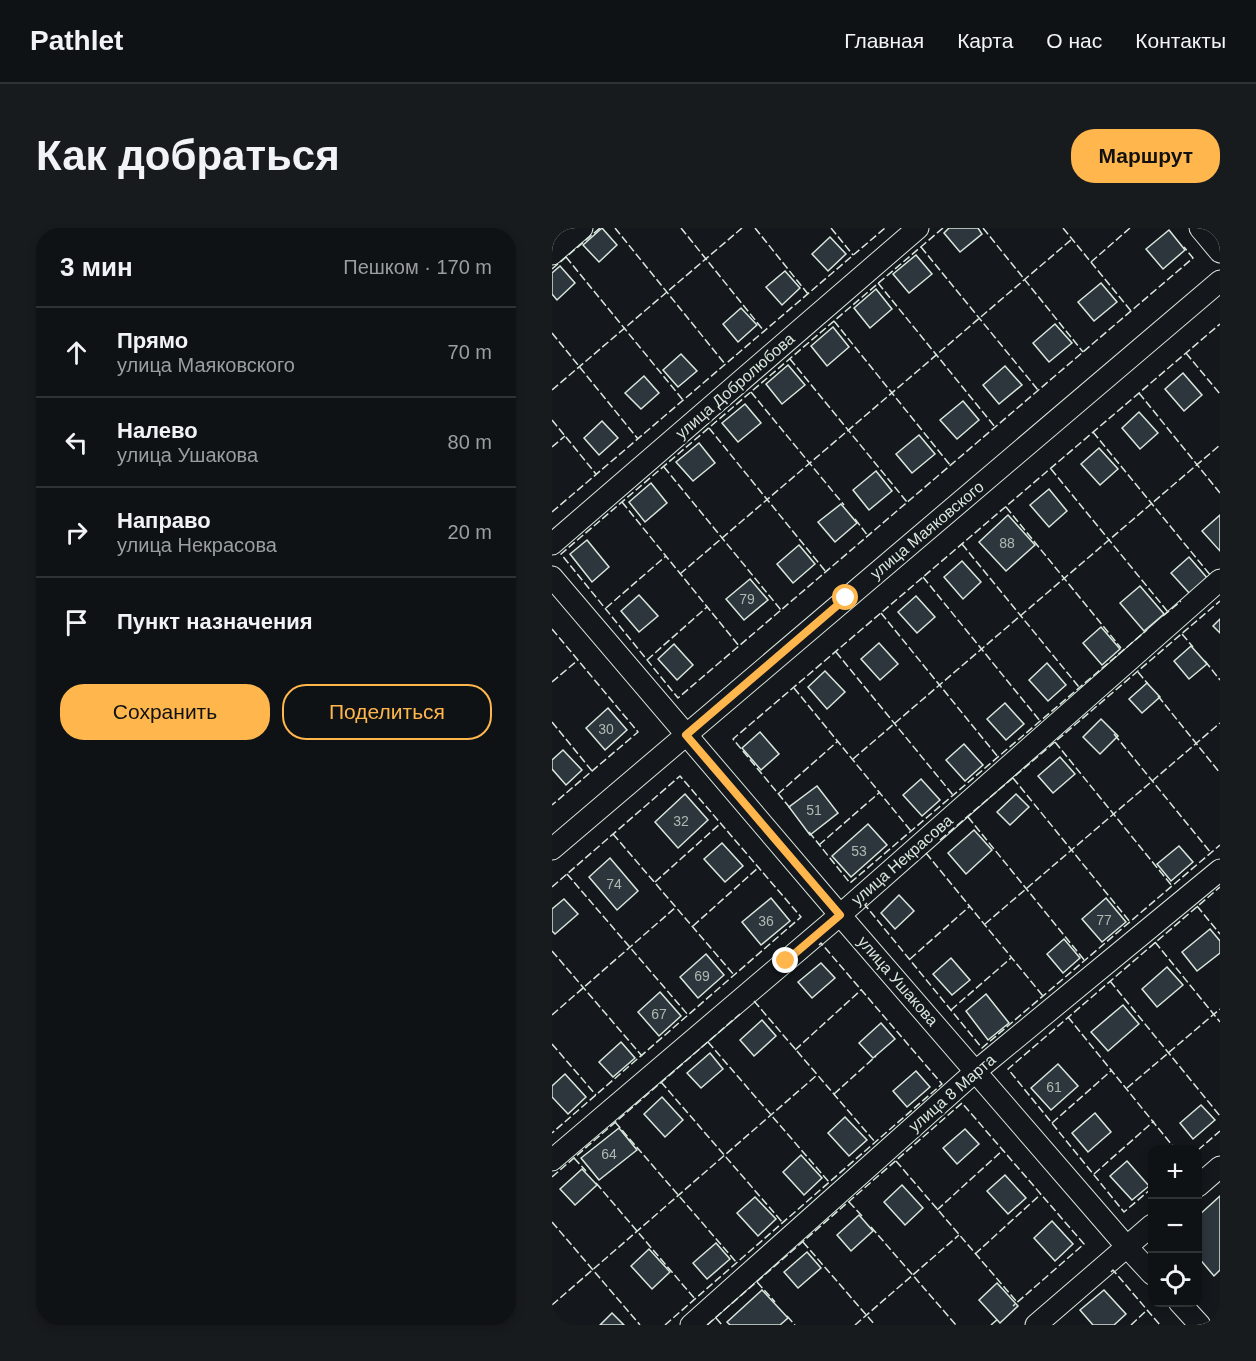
<!DOCTYPE html>
<html lang="ru">
<head>
<meta charset="utf-8">
<style>
  :root { --surface:#0f1215; --page:#181b1e; --text:#f1f3f6; --muted:#9b9ea0; --line:#2f3234; --accent:#ffb74d }
  body { margin:0; font-family:Helvetica,sans-serif; background:var(--page); color:var(--text) }
  .controls { position:absolute; right:18px; bottom:18px; display:grid; overflow:hidden; border-radius:12px; box-shadow:0 3px 9px #0003 }
  .controls button { width:54px; height:54px; display:grid; place-items:center; padding:0; border:0; border-bottom:2px solid var(--line); background:var(--surface); color:var(--text); font:30px sans-serif }
  .stop { position:absolute; width:18px; height:18px; margin:-14px; border:4px solid #ffb74d; border-radius:50%; background:#fff }
  .stop.end { background:#ffb74d; border-color:#fff; box-shadow:0 2px 6px #0008 }
  .list { margin:0; padding:0; list-style:none }
  h2 { display:flex; justify-content:space-between; align-items:center; height:78px; margin:0; padding:0 24px; font-size:26px }
  h2 small { font-size:20px; font-weight:400; color:var(--muted) }
  .list li { display:grid; grid-template-columns:39px 1fr auto; gap:18px; align-items:center; box-sizing:border-box; height:90px; padding:0 24px; border-top:2px solid var(--line) }
  .list b { display:block; font-size:22px; white-space:nowrap }
  .list p { margin:0; font-size:20px; white-space:nowrap; color:var(--muted) }
  .list em { font-size:20px; font-style:normal; color:var(--muted) }
  .actions { display:flex; gap:12px; padding:18px 24px }
  .actions a { flex:1; padding:14px 0; border:2px solid var(--accent); border-radius:24px; text-align:center; font-size:21px; color:var(--accent) }
  .actions .main { background:var(--accent); color:#111 }
  .icon { flex:none; width:33px; height:33px; fill:none; stroke:currentColor; stroke-width:2; stroke-linecap:round; stroke-linejoin:round }
  .map { position:relative; flex:none; width:668px; height:1097px; overflow:hidden; border-radius:24px }
  header { display:flex; align-items:center; gap:36px; box-sizing:border-box; height:84px; padding:0 30px; background:var(--surface); border-bottom:2px solid var(--line) }
  header strong { font-size:28px }
  nav { display:flex; gap:33px; margin-inline-start:auto; font-size:21px }
  .intro { display:flex; align-items:center; justify-content:space-between; box-sizing:border-box; height:144px; padding:0 36px }
  h1 { margin:0; font-size:42px }
  .button { padding:15px 27px; border-radius:24px; background:var(--accent); color:#111; font-size:21px; font-weight:700 }
  main { display:flex; gap:36px; padding:0 36px }
  aside { flex:1; background:var(--surface); border-radius:24px; box-shadow:0 3px 9px #0003 }
  .map>svg:first-child { display:block }
  .building { fill:#2c363c; stroke:#d8e6dc; stroke-width:1.5 }
  .lines { fill:none; stroke-linecap:round; stroke-linejoin:round }
  .minor-casing { stroke:#d8e6dc; stroke-width:23 }
  .minor { stroke:#14181c; stroke-width:21 }
  .fence { stroke:#d8e6dc; stroke-width:1.5; stroke-dasharray:8 3; stroke-linecap:butt }
  .route { stroke:#ffb74d; stroke-width:8 }
  .labels { text-anchor:middle; dominant-baseline:central; stroke-width:4.5; stroke-linejoin:round; paint-order:stroke }
  .number-label { font-size:14px; fill:#adbab4 }
  .street-label { font-size:16px; fill:#d8e6dc; stroke:#14181c }
</style>
</head>
<body>
<header>
<strong>Pathlet</strong>
<nav><a>Главная</a><a>Карта</a><a>О нас</a><a>Контакты</a></nav>
</header>
<div class="intro"><h1>Как добраться</h1><a class="button">Маршрут</a></div>
<main>
<aside>
<h2>3 мин<small>Пешком · 170 m</small></h2>
<ul class="list">
<li><svg class="icon" aria-label="ahead" viewBox="0 0 24 24"><path d="M12 20V5M6 11l6-6 6 6"/></svg><div><b>Прямо</b><p>улица Маяковского</p></div><em>70 m</em></li>
<li><svg class="icon" aria-label="left" viewBox="0 0 24 24"><path d="M17 20v-9H6M10 6l-5 5 5 5"/></svg><div><b>Налево</b><p>улица Ушакова</p></div><em>80 m</em></li>
<li><svg class="icon" aria-label="right" viewBox="0 0 24 24"><path d="M7 20v-9h11M14 6l5 5-5 5"/></svg><div><b>Направо</b><p>улица Некрасова</p></div><em>20 m</em></li>
<li><svg class="icon" aria-label="arrive" viewBox="0 0 24 24"><path d="M6 21V4h12l-3 4 3 4H6"/></svg><div><b>Пункт назначения</b></div></li>
</ul>
<div class="actions"><a class="main">Сохранить</a><a>Поделиться</a></div>
</aside>
<div class="map">
<svg width="668" height="1097" viewBox="0 0 668 1097">
  <rect width="100%" height="100%" fill="#14181c"/>
  <g class="building">
    <polygon points="50,0 65,17 47,34 31,17"/>
    <polygon points="397,0 426,0 430,6 408,24 392,5"/>
    <polygon points="617,2 633,22 611,41 594,21"/>
    <polygon points="278,9 294,26 276,43 260,26"/>
    <polygon points="364,27 380,46 357,65 341,46"/>
    <polygon points="8,38 23,55 5,72 0,66 0,45"/>
    <polygon points="233,43 248,60 230,77 214,59"/>
    <polygon points="549,55 565,74 542,93 526,74"/>
    <polygon points="324,61 340,81 318,100 302,80"/>
    <polygon points="189,80 205,97 186,114 171,96"/>
    <polygon points="503,96 520,115 497,134 481,115"/>
    <polygon points="281,99 297,119 275,138 259,118"/>
    <polygon points="129,126 145,143 126,159 111,142"/>
    <polygon points="236,137 253,157 230,176 214,156"/>
    <polygon points="453,138 470,157 447,176 431,157"/>
    <polygon points="631,145 650,167 632,183 613,161"/>
    <polygon points="92,148 107,165 89,181 73,165"/>
    <polygon points="411,173 427,192 405,211 388,192"/>
    <polygon points="193,176 209,195 186,214 170,195"/>
    <polygon points="587,184 606,205 588,221 570,200"/>
    <polygon points="50,193 66,210 47,227 32,210"/>
    <polygon points="367,207 383,226 360,245 344,226"/>
    <polygon points="147,215 163,235 141,253 124,234"/>
    <polygon points="547,220 566,241 548,257 529,236"/>
    <polygon points="324,243 340,263 317,282 301,262"/>
    <polygon points="99,255 115,275 93,294 77,274"/>
    <polygon points="497,261 515,283 497,299 478,277"/>
    <polygon points="289,276 305,295 283,314 266,294"/>
    <polygon points="456,287 483,317 454,343 427,314"/>
    <polygon points="668,287 668,323 650,303"/>
    <polygon points="35,312 57,339 40,354 18,326"/>
    <polygon points="247,317 263,336 241,355 225,336"/>
    <polygon points="637,329 656,351 638,366 619,345"/>
    <polygon points="410,333 429,354 411,371 392,349"/>
    <polygon points="198,351 216,372 192,392 174,371"/>
    <polygon points="588,358 612,386 592,403 568,375"/>
    <polygon points="87,367 106,388 87,404 69,383"/>
    <polygon points="364,368 383,389 365,405 346,384"/>
    <polygon points="668,391 668,405 661,398"/>
    <polygon points="549,399 568,421 550,437 531,415"/>
    <polygon points="327,415 346,436 328,452 309,431"/>
    <polygon points="122,416 141,437 125,452 106,431"/>
    <polygon points="639,418 655,436 637,451 622,433"/>
    <polygon points="495,435 514,457 496,473 477,452"/>
    <polygon points="273,443 293,464 275,481 256,459"/>
    <polygon points="595,455 608,469 590,485 577,471"/>
    <polygon points="453,475 472,496 454,512 435,491"/>
    <polygon points="56,480 75,502 53,522 34,500"/>
    <polygon points="549,491 566,508 548,526 531,509"/>
    <polygon points="208,504 227,526 209,542 190,520"/>
    <polygon points="412,516 431,537 413,553 394,532"/>
    <polygon points="11,522 30,542 14,557 0,541 0,532"/>
    <polygon points="508,529 523,546 501,565 486,548"/>
    <polygon points="369,551 388,572 370,588 351,567"/>
    <polygon points="265,558 286,585 258,607 237,579"/>
    <polygon points="133,566 156,592 126,620 103,594"/>
    <polygon points="464,566 477,579 458,597 445,584"/>
    <polygon points="316,596 335,617 299,649 280,628"/>
    <polygon points="422,602 440,622 414,646 396,625"/>
    <polygon points="170,615 191,638 173,654 152,631"/>
    <polygon points="627,618 641,634 619,653 605,636"/>
    <polygon points="58,630 86,663 65,682 37,649"/>
    <polygon points="347,667 362,683 343,701 329,685"/>
    <polygon points="219,670 238,693 209,717 190,694"/>
    <polygon points="554,670 574,694 550,714 530,691"/>
    <polygon points="12,671 26,686 3,706 0,703 0,681"/>
    <polygon points="658,701 668,713 668,725 645,743 630,724"/>
    <polygon points="512,711 528,730 511,745 495,726"/>
    <polygon points="154,726 172,747 146,770 128,749"/>
    <polygon points="399,730 418,752 400,767 381,746"/>
    <polygon points="269,735 283,750 260,770 246,754"/>
    <polygon points="615,739 631,757 605,779 590,761"/>
    <polygon points="108,764 129,788 107,808 86,784"/>
    <polygon points="434,766 457,795 436,812 414,783"/>
    <polygon points="571,777 587,796 556,823 539,804"/>
    <polygon points="210,792 224,808 202,828 188,812"/>
    <polygon points="329,795 343,811 321,830 307,815"/>
    <polygon points="69,814 83,830 61,849 47,834"/>
    <polygon points="158,825 171,841 149,860 135,845"/>
    <polygon points="506,836 526,858 499,882 479,860"/>
    <polygon points="364,843 378,859 355,879 341,863"/>
    <polygon points="13,846 34,869 16,886 0,869 0,858"/>
    <polygon points="110,869 131,892 113,909 92,886"/>
    <polygon points="649,877 663,892 641,911 628,895"/>
    <polygon points="543,885 559,904 536,924 520,905"/>
    <polygon points="293,889 315,912 297,928 276,905"/>
    <polygon points="67,900 85,922 47,952 29,930"/>
    <polygon points="413,901 427,916 405,936 391,920"/>
    <polygon points="249,927 270,950 252,967 231,944"/>
    <polygon points="575,933 597,958 580,972 558,948"/>
    <polygon points="30,941 45,957 23,977 8,961"/>
    <polygon points="453,947 474,970 456,986 435,963"/>
    <polygon points="350,957 371,980 353,997 332,974"/>
    <polygon points="668,968 668,1042 662,1048 646,1029 646,988"/>
    <polygon points="203,969 224,991 206,1008 185,985"/>
    <polygon points="307,987 321,1003 299,1023 285,1007"/>
    <polygon points="500,993 521,1016 503,1033 482,1010"/>
    <polygon points="164,1015 178,1031 155,1051 141,1035"/>
    <polygon points="97,1021 118,1044 100,1061 79,1038"/>
    <polygon points="255,1024 269,1040 246,1060 232,1044"/>
    <polygon points="445,1055 466,1078 448,1095 427,1072"/>
    <polygon points="210,1062 236,1090 228,1097 178,1097 175,1094"/>
    <polygon points="552,1062 574,1086 562,1097 541,1097 528,1082"/>
    <polygon points="60,1085 72,1097 48,1097"/>
  </g>
  <g class="lines">
    <defs>
      <g id="minor">
        <polyline points="648,0 668,24"/>
        <polyline points="0,26 30,0"/>
        <polyline points="0,316 366,0"/>
        <polyline points="0,349 288,687 575,1019 600,1046"/>
        <polyline points="0,621 668,53"/>
        <polyline points="0,932 288,687 668,352"/>
        <polyline points="646,958 668,939"/>
        <polyline points="627,1074 648,1097"/>
        <polyline points="139,1097 424,843 668,642"/>
        <polyline points="484,1097 600,997"/>
      </g>
    </defs>
    <use href="#minor" class="minor-casing"/>
    <use href="#minor" class="minor"/>
    <g class="fence">
      <polyline points="63,0 173,136"/>
      <polyline points="129,0 212,103"/>
      <polyline points="203,0 256,66"/>
      <polyline points="279,0 301,27"/>
      <polyline points="391,0 9,326 126,470 641,30 632,19"/>
      <polyline points="431,0 531,124"/>
      <polyline points="511,0 579,83"/>
      <polyline points="664,0 668,5"/>
      <polyline points="369,19 486,162"/>
      <polyline points="14,29 131,172"/>
      <polyline points="539,34 578,0"/>
      <polyline points="0,41 48,0"/>
      <polyline points="326,55 443,199"/>
      <polyline points="282,93 398,237"/>
      <polyline points="0,105 86,211"/>
      <polyline points="634,125 668,166"/>
      <polyline points="238,131 355,274"/>
      <polyline points="0,162 190,0"/>
      <polyline points="199,164 292,277"/>
      <polyline points="587,165 668,265"/>
      <polyline points="0,192 44,246"/>
      <polyline points="157,200 274,344"/>
      <polyline points="541,204 659,348"/>
      <polyline points="0,219 13,208"/>
      <polyline points="112,239 229,382"/>
      <polyline points="499,241 616,384"/>
      <polyline points="70,274 187,418"/>
      <polyline points="454,279 569,420"/>
      <polyline points="0,284 333,0"/>
      <polyline points="303,291 316,308"/>
      <polyline points="410,316 527,459"/>
      <polyline points="128,346 520,11"/>
      <polyline points="371,349 488,493"/>
      <polyline points="54,380 114,328"/>
      <polyline points="329,385 446,529"/>
      <polyline points="611,388 629,373"/>
      <polyline points="0,401 86,504 0,577"/>
      <polyline points="630,406 641,419"/>
      <polyline points="284,424 401,567"/>
      <polyline points="95,432 155,379"/>
      <polyline points="653,433 668,452"/>
      <polyline points="586,444 596,456"/>
      <polyline points="0,454 26,432"/>
      <polyline points="242,460 359,603"/>
      <polyline points="606,468 668,545"/>
      <polyline points="0,494 40,543"/>
      <polyline points="562,506 659,625"/>
      <polyline points="503,514 620,658"/>
      <polyline points="301,531 668,217"/>
      <polyline points="461,550 578,694"/>
      <polyline points="226,566 286,513"/>
      <polyline points="238,580 181,511 668,96"/>
      <polyline points="416,589 533,733"/>
      <polyline points="257,604 298,655 595,402"/>
      <polyline points="61,606 182,747"/>
      <polyline points="388,612 668,373"/>
      <polyline points="267,617 328,564"/>
      <polyline points="374,625 491,768"/>
      <polyline points="15,646 136,787"/>
      <polyline points="103,654 169,595"/>
      <polyline points="0,659 128,548 249,689 0,905"/>
      <polyline points="315,675 313,677 430,820 668,617"/>
      <polyline points="645,678 668,706"/>
      <polyline points="433,696 668,495"/>
      <polyline points="141,698 207,639"/>
      <polyline points="603,714 668,794"/>
      <polyline points="0,723 90,828"/>
      <polyline points="358,731 418,678"/>
      <polyline points="558,753 668,888"/>
      <polyline points="202,773 323,914"/>
      <polyline points="399,782 459,730"/>
      <polyline points="0,787 124,679"/>
      <polyline points="516,789 624,922"/>
      <polyline points="156,814 277,954"/>
      <polyline points="0,816 44,867"/>
      <polyline points="243,822 309,762"/>
      <polyline points="109,854 231,995"/>
      <polyline points="575,860 668,781"/>
      <polyline points="282,866 324,828"/>
      <polyline points="63,894 185,1035"/>
      <polyline points="500,895 560,842"/>
      <polyline points="646,922 668,903"/>
      <polyline points="22,930 34,943"/>
      <polyline points="344,933 465,1074"/>
      <polyline points="542,946 602,893"/>
      <polyline points="0,949 188,786"/>
      <polyline points="44,955 143,1071"/>
      <polyline points="600,960 572,984 456,841 668,659"/>
      <polyline points="297,974 311,989"/>
      <polyline points="385,982 451,922"/>
      <polyline points="0,994 88,1097"/>
      <polyline points="319,999 404,1097"/>
      <polyline points="251,1014 323,1097"/>
      <polyline points="423,1026 489,966"/>
      <polyline points="559,1044 561,1042 608,1097"/>
      <polyline points="205,1054 223,1074"/>
      <polyline points="0,1077 265,847"/>
      <polyline points="235,1088 243,1097"/>
      <polyline points="164,1090 170,1097"/>
      <polyline points="113,1097 390,856 269,715 267,717"/>
      <polyline points="155,1097 410,875 532,1016 461,1078"/>
      <polyline points="303,1097 407,1007"/>
      <polyline points="439,1097 447,1090"/>
      <polyline points="579,1097 595,1082"/>
    </g>
  </g>
  <g class="lines">
    <polyline class="route" points="234,733 288,687 134,507 294,370"/>
  </g>
  <g class="labels">
    <g class="number-label">
      <text x="455" y="315">88</text>
      <text x="195" y="371">79</text>
      <text x="54" y="501">30</text>
      <text x="262" y="582">51</text>
      <text x="129" y="593">32</text>
      <text x="307" y="623">53</text>
      <text x="62" y="656">74</text>
      <text x="552" y="692">77</text>
      <text x="214" y="693">36</text>
      <text x="150" y="748">69</text>
      <text x="107" y="786">67</text>
      <text x="502" y="859">61</text>
      <text x="57" y="926">64</text>
    </g>
    <g class="street-label">
      <text transform="translate(183 158) rotate(-41)">улица Добролюбова</text>
      <text transform="translate(375 302) rotate(-40)">улица Маяковского</text>
      <text transform="translate(350 632) rotate(-41)">улица Некрасова</text>
      <text transform="translate(346 753) rotate(49)">улица Ушакова</text>
      <text transform="translate(400 865) rotate(-41)">улица 8 Марта</text>
    </g>
  </g>
</svg>
<div class="controls">
<button>+</button>
<button>−</button>
<button><svg class="icon" aria-label="locate" viewBox="0 0 24 24"><circle cx="12" cy="12" r="6"/><path d="M12 2v4M12 18v4M2 12h4M18 12h4"/></svg></button>
</div>
<div class="stop" style="left:294px;top:370px"></div>
<div class="stop end" style="left:234px;top:733px"></div>
</div>
</main>
</body>
</html>
